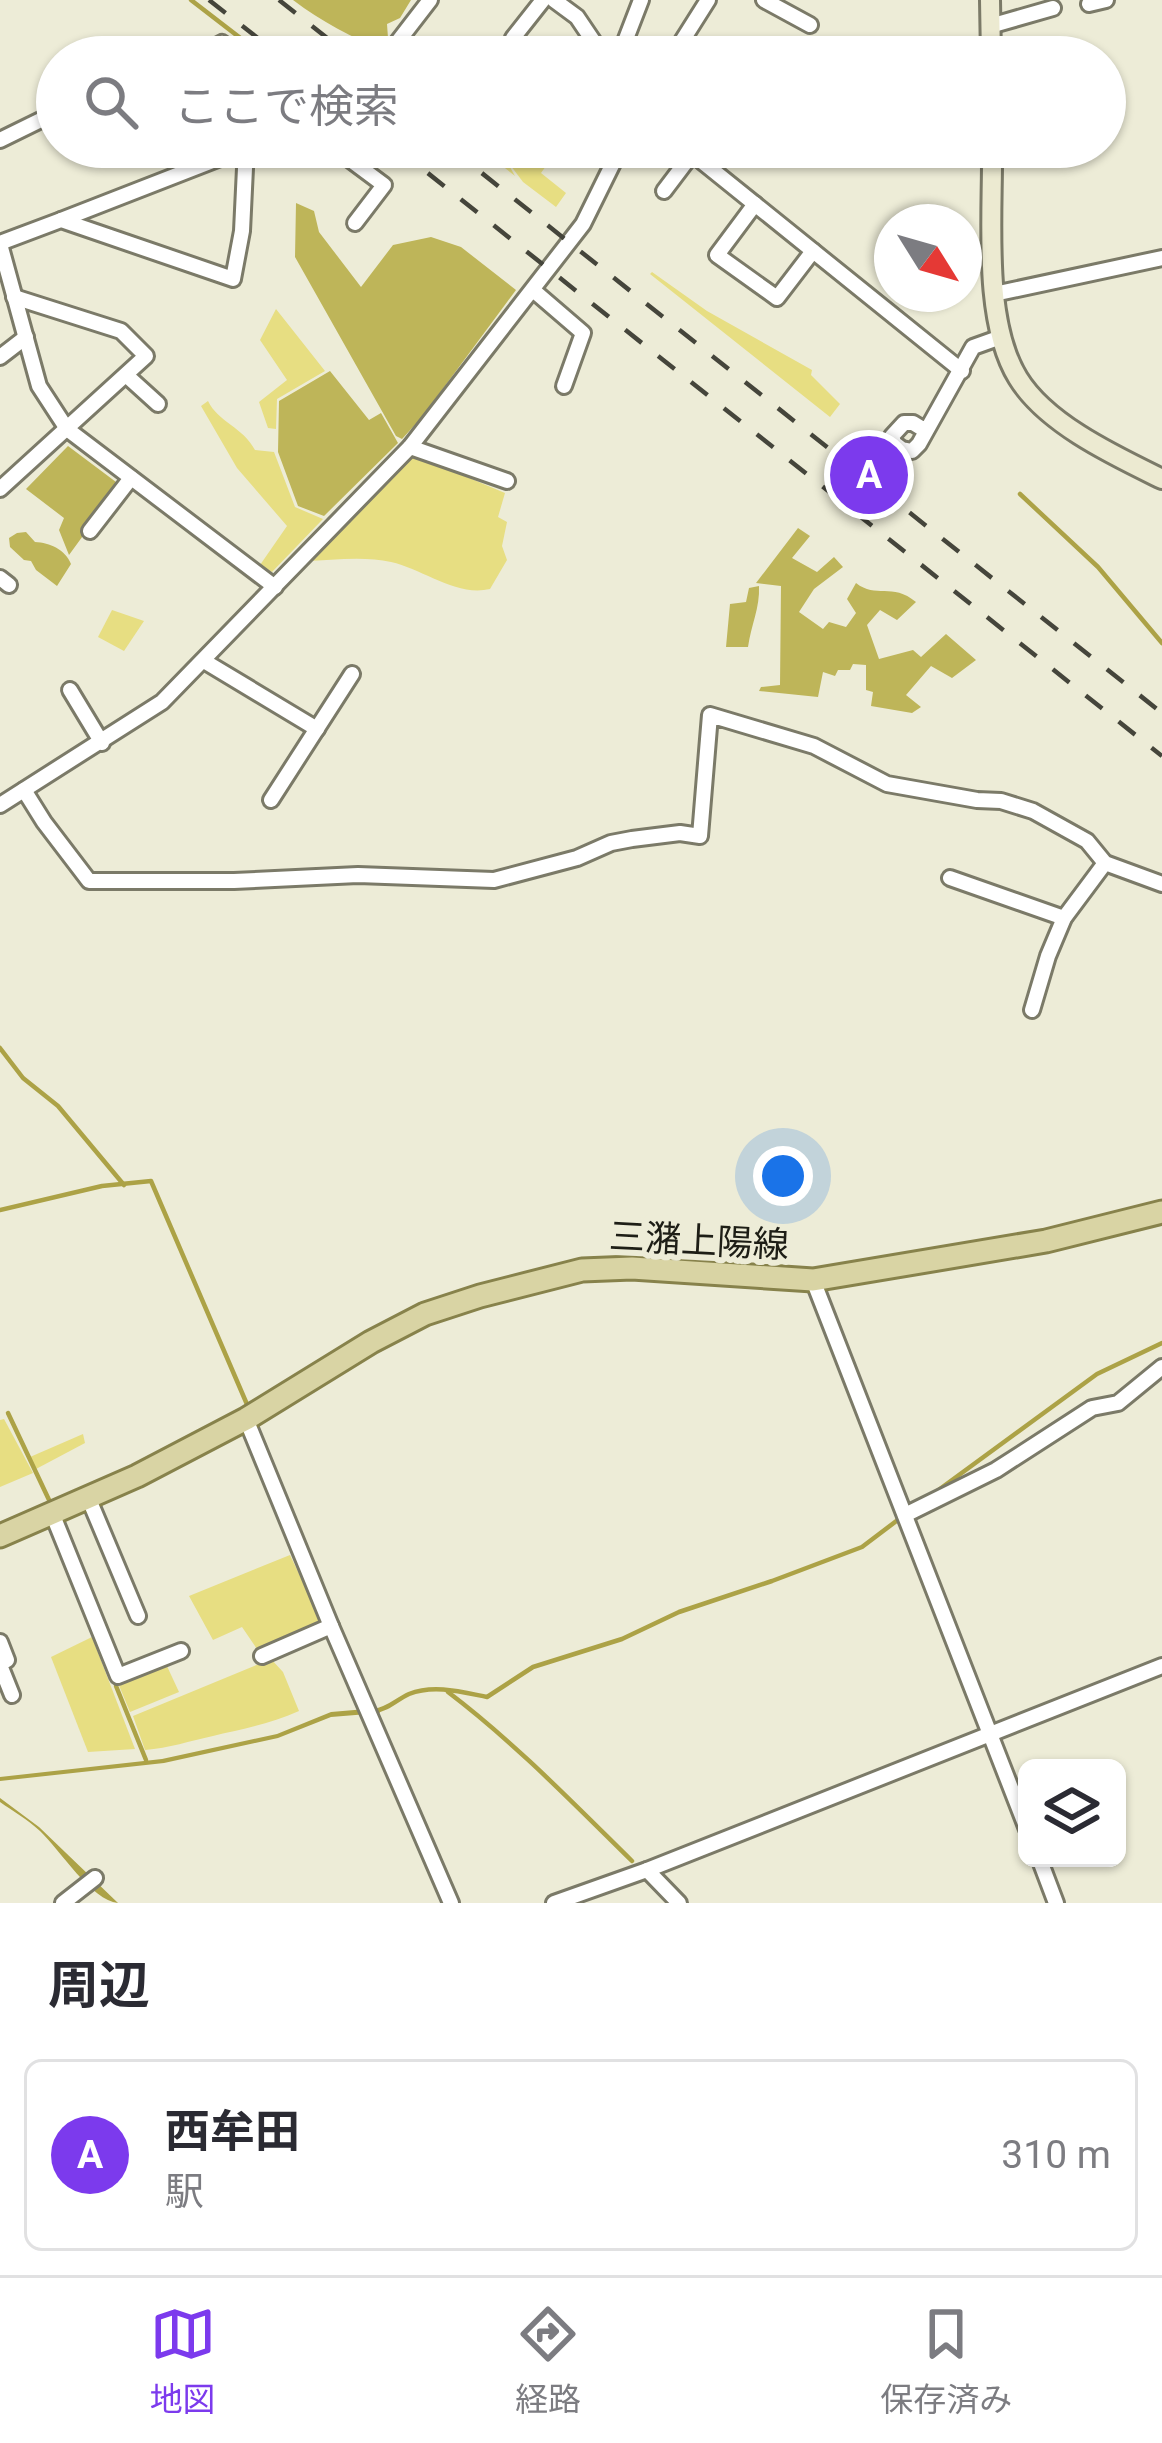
<!DOCTYPE html>
<html lang="ja">
<head>
<meta charset="utf-8">
<style>
  :root { --surface:#fff; --page:#f2f2f3; --text:#2b2b33; --muted:#7c7c81; --line:#e1e1e2; --accent:#7c3aed }
  body { margin:0; font-family:Roboto,"Noto Sans JP",sans-serif; background:var(--page); color:var(--text) }
  .controls { position:absolute; right:36px; bottom:36px; display:grid; overflow:hidden; border-radius:18px; box-shadow:0 3px 9px #0004 }
  .controls button { width:108px; height:108px; display:grid; place-items:center; padding:0; border:0; border-bottom:3px solid var(--line); background:var(--surface); color:var(--text); font:60px sans-serif }
  .compass { position:absolute; left:874px; top:204px; width:108px; height:108px; border-radius:50%; background:var(--surface); box-shadow:0 3px 9px #0004; rotate:127deg }
  .you { position:absolute; left:783px; top:1176px; width:42px; height:42px; margin:-30px; border:9px solid #fff; border-radius:50%; background:#1a73e8; box-shadow:0 0 0 18px #1a73e833 }
  .badge { display:grid; place-items:center; width:78px; height:78px; border-radius:50%; background:var(--accent); color:#fff; font-size:39px; font-weight:700 }
  .pin { position:absolute; translate:-50% -50%; border:6px solid #fff; box-shadow:0 3px 12px #0006 }
  .list { margin:0; padding:0; list-style:none }
  h2 { display:flex; justify-content:space-between; align-items:center; height:156px; margin:0; padding:0 48px; font-size:51px }
  h2 small { font-size:39px; font-weight:400; color:var(--muted) }
  .list li { display:grid; grid-template-columns:78px 1fr auto; gap:36px; align-items:center; box-sizing:border-box; height:192px; margin:0 24px 24px; padding:0 24px; border:3px solid var(--line); border-radius:18px }
  .list b { display:block; font-size:45px; white-space:nowrap }
  .list p { margin:0; font-size:39px; white-space:nowrap; color:var(--muted) }
  .list em { font-size:39px; font-style:normal; color:var(--muted) }
  .icon { flex:none; width:66px; height:66px; fill:none; stroke:currentColor; stroke-width:2; stroke-linecap:round; stroke-linejoin:round }
  .map { position:relative; flex:none; width:1162px; height:1903px; overflow:hidden }
  .search { position:absolute; background:var(--surface); box-shadow:0 3px 9px #0004; left:36px; right:36px; top:36px; height:132px; display:flex; align-items:center; gap:30px; box-sizing:border-box; padding:0 42px; border-radius:66px; color:var(--muted); font-size:45px }
  .sheet { height:372px; background:var(--surface) }
  nav { display:flex; justify-content:space-around; align-items:center; box-sizing:border-box; height:168px; border-top:3px solid var(--line); background:var(--surface); font-size:33px; color:var(--muted) }
  nav a { display:grid; justify-items:center; gap:6px }
  nav .on { color:var(--accent) }
  .map>svg:first-child { display:block }
  .green { fill:#e7de82 }
  .forest { fill:#beb559 }
  .water { fill:#aca246 }
  .lines { fill:none; stroke-linecap:round; stroke-linejoin:round }
  .stream { stroke:#aca246; stroke-width:4.5 }
  .street-casing { stroke:#7b7a68; stroke-width:20 }
  .secondary-casing { stroke:#7b7a68; stroke-width:24 }
  .primary-casing { stroke:#87824b; stroke-width:27 }
  .street { stroke:#fff; stroke-width:14 }
  .secondary { stroke:#ecead1; stroke-width:18 }
  .primary { stroke:#d9d4a4; stroke-width:21 }
  .rail { stroke:#45453b; stroke-width:4.5; stroke-dasharray:21 21; stroke-linecap:butt }
  .labels { text-anchor:middle; dominant-baseline:central; stroke-width:12; stroke-linejoin:round; paint-order:stroke }
  .street-label { font-size:36px; fill:#1e1e16; stroke:#edecd7 }
</style>
</head>
<body>
<div class="map">
<svg width="1162" height="1903" viewBox="0 0 1162 1903">
  <rect width="100%" height="100%" fill="#edecd7"/>
  <g class="green">
    <polygon points="478,147 495,147 503,157 506,147 568,147 582,159 578,163 558,149 541,173 566,193 556,207 523,182 505,158 515,176"/>
    <polygon points="652,272 707,311 812,370 811,375 840,404 830,417 650,274"/>
    <polygon points="276,309 325,371 277,399 276,429 268,428 259,402 287,380 260,340"/>
    <path d="M 208,401 C 218,422 243,427 255,450 L 274,452 L 295,507 L 323,519 L 272,572 L 260,565 L 287,526 L 237,468 L 201,406 Z"/>
    <path d="M 412,454 L 505,493 L 498,517 L 507,522 L 502,546 L 507,560 L 490,589 C 456,597 423,569 391,562 C 365,556 333,560 306,561 Z"/>
    <polygon points="112,610 144,621 124,651 98,637"/>
    <polygon points="4,1419 33,1473 0,1487 0,1420"/>
    <polygon points="83,1434 85,1443 36,1469 30,1457"/>
    <polygon points="290,1555 323,1624 259,1652 242,1627 213,1640 189,1596"/>
    <polygon points="92,1637 135,1749 88,1752 51,1657"/>
    <path d="M 271,1659 L 283,1672 L 299,1711 C 270,1724 243,1729 213,1736 C 190,1741 169,1748 145,1750 L 133,1716 Z"/>
    <polygon points="166,1664 179,1692 130,1712 118,1683"/>
  </g>
  <g class="forest">
    <path d="M 293,0 L 411,0 L 400,18 L 387,24 L 388,38 L 392,42 L 385,51 C 351,37 322,22 293,0 Z"/>
    <polygon points="296,203 314,211 319,232 361,287 393,245 431,237 461,247 516,290 422,417 402,439 396,436 295,257"/>
    <polygon points="330,371 369,420 381,413 398,443 324,516 298,506 278,452 279,401"/>
    <polygon points="68,446 120,485 69,555 59,530 64,518 26,489"/>
    <path d="M 798,528 L 810,536 L 792,558 L 817,572 L 834,557 L 843,567 L 814,589 L 799,612 L 823,629 L 829,622 L 846,627 L 856,613 L 847,599 L 856,583 C 876,599 892,582 916,602 L 897,620 L 880,610 L 867,625 L 879,659 L 913,650 L 921,657 L 946,634 L 976,660 L 952,678 L 931,666 L 906,695 L 921,707 L 912,713 L 871,706 L 873,692 L 866,690 L 866,665 L 853,664 L 850,670 L 838,670 L 835,676 L 823,672 L 818,697 L 759,691 L 761,687 L 780,685 L 781,586 L 756,583 Z"/>
    <path d="M 26,532 L 35,542 C 50,543 65,549 71,564 L 57,586 L 36,570 L 31,561 L 24,560 L 10,547 L 9,538 L 17,533 Z"/>
    <path d="M 759,586 C 760,608 751,625 748,647 L 726,647 L 730,604 L 746,602 L 749,588 Z"/>
  </g>
  <g class="water">
    <polygon points="378,1708 380,1713 331,1717 278,1738 164,1763 0,1781 0,1777 162,1759 277,1734 331,1712"/>
    <path d="M 0,1798 L 39,1827 L 118,1903 C 92,1901 60,1850 40,1831 C 28,1820 13,1811 0,1802 Z"/>
  </g>
  <g class="lines">
    <g class="stream">
      <polyline points="191,0 265,57"/>
      <polyline points="1020,494 1098,567 1162,643"/>
      <polyline points="0,1048 23,1078 58,1106 124,1185"/>
      <polyline points="0,1210 102,1186 151,1181 249,1409"/>
      <polyline points="8,1413 50,1502"/>
      <polyline points="258,1431 265,1446"/>
      <polyline points="933,1494 1097,1374 1162,1343"/>
      <polyline points="116,1686 146,1760"/>
      <path d="M 448,1692 C 514,1742 573,1803 632,1861"/>
      <path d="M 374,1711 C 389,1709 396,1700 409,1694 C 434,1684 462,1692 487,1697 L 533,1667 L 622,1639 L 679,1612 L 772,1581 L 862,1547 L 899,1519"/>
    </g>
    <defs>
      <g id="street">
        <polyline points="554,0 577,17 604,57"/>
        <polyline points="764,0 810,25"/>
        <polyline points="1089,4 1106,0"/>
        <polyline points="990,26 1053,8"/>
        <polyline points="513,38 543,0"/>
        <polyline points="196,57 222,43 238,57"/>
        <polyline points="386,57 430,0"/>
        <polyline points="619,57 641,0"/>
        <polyline points="672,57 708,0"/>
        <polyline points="0,140 57,112"/>
        <polyline points="333,147 384,185 355,223"/>
        <polyline points="684,147 962,371"/>
        <polyline points="664,191 692,154"/>
        <polyline points="755,204 717,255 777,298 813,251"/>
        <polyline points="61,220 246,148"/>
        <polyline points="0,243 61,220 233,279 242,231 246,147"/>
        <polyline points="0,244 39,386 67,429 275,587"/>
        <polyline points="533,290 583,333 564,386"/>
        <polyline points="994,294 1162,258"/>
        <polyline points="0,357 26,337"/>
        <polyline points="126,375 158,404"/>
        <polyline points="926,431 913,423 904,423 892,436 894,443 902,449 912,451 919,444 973,347 1001,337"/>
        <polyline points="410,447 507,481"/>
        <polyline points="0,489 146,356 121,331 14,297"/>
        <polyline points="90,531 131,478"/>
        <polyline points="0,578 9,585"/>
        <polyline points="204,661 317,729"/>
        <polyline points="70,690 102,743"/>
        <polyline points="24,790 44,822 89,881 234,881 358,875 494,880 577,858 611,843 632,839 680,833 700,836 710,715 814,746 887,784 977,800 1001,801 1033,811 1087,841 1105,863 1162,884"/>
        <polyline points="271,800 352,674"/>
        <polyline points="0,805 162,702 410,447 583,224 621,147"/>
        <polyline points="950,878 1064,918"/>
        <polyline points="1032,1010 1048,956 1064,918 1105,863"/>
        <polyline points="813,1280 1027,1829"/>
        <polyline points="246,1419 331,1626 451,1903"/>
        <polyline points="88,1497 138,1616"/>
        <polyline points="52,1513 118,1676 181,1651"/>
        <polyline points="905,1515 996,1470 1092,1408 1118,1403 1162,1367"/>
        <polyline points="0,1642 7,1660 0,1663"/>
        <polyline points="262,1656 331,1626"/>
        <polyline points="0,1665 12,1695"/>
        <polyline points="1039,1858 1056,1903"/>
        <polyline points="647,1870 679,1903"/>
        <polyline points="63,1903 95,1878"/>
        <polyline points="554,1903 647,1870 1162,1666"/>
      </g>
      <g id="secondary">
        <polyline points="990,0 991,57"/>
        <path d="M 992,147 C 993,214 982,320 1018,378 C 1046,424 1115,456 1162,479"/>
      </g>
      <polyline id="primary" points="0,1536 137,1476 246,1419 371,1342 425,1314 480,1296 582,1270 632,1268 813,1280 1046,1241 1162,1212"/>
    </defs>
    <use href="#street" class="street-casing"/>
    <use href="#secondary" class="secondary-casing"/>
    <use href="#primary" class="primary-casing"/>
    <use href="#street" class="street"/>
    <use href="#secondary" class="secondary"/>
    <use href="#primary" class="primary"/>
    <g class="rail">
      <polyline points="209,0 282,57"/>
      <polyline points="279,0 351,57"/>
      <polyline points="395,147 1162,756"/>
      <polyline points="449,147 1162,713"/>
    </g>
  </g>
  <g class="labels">
    <g class="street-label">
      <text transform="translate(699 1241) rotate(3)">三潴上陽線</text>
    </g>
  </g>
</svg>
<div class="controls">
<button><svg class="icon" aria-label="layers" viewBox="0 0 24 24"><path d="M12 4l9 5-9 5-9-5zM3 14l9 5 9-5"/></svg></button>
</div>
<svg class="compass" viewBox="-18 -18 36 36"><path d="M0-13l5 13h-10z" fill="#e53935"/><path d="M0 13l5-13h-10z" fill="#7c7c81"/></svg>
<div class="you"></div>
<div class="pin badge" style="left:869px;top:475px">A</div>
<div class="search"><svg class="icon" aria-label="search" viewBox="0 0 24 24"><circle cx="10" cy="10" r="6"/><path d="M15 15l6 6"/></svg>ここで検索</div>
</div>
<section class="sheet">
<h2>周辺<small></small></h2>
<ul class="list">
<li><span class="badge">A</span><div><b>西牟田</b><p>駅</p></div><em>310 m</em></li>
</ul>
</section>
<nav>
<a class="on"><svg class="icon" aria-label="map" viewBox="0 0 24 24"><path d="M3 6l6-2 6 2 6-2v14l-6 2-6-2-6 2zM9 4v14M15 6v14"/></svg>地図</a>
<a><svg class="icon" aria-label="directions" viewBox="0 0 24 24"><path d="M12 3l9 9-9 9-9-9zM9 14v-3h6M13 9l2 2-2 2"/></svg>経路</a>
<a><svg class="icon" aria-label="saved" viewBox="0 0 24 24"><path d="M7 4h10v16l-5-4-5 4z"/></svg>保存済み</a>
</nav>
</body>
</html>
